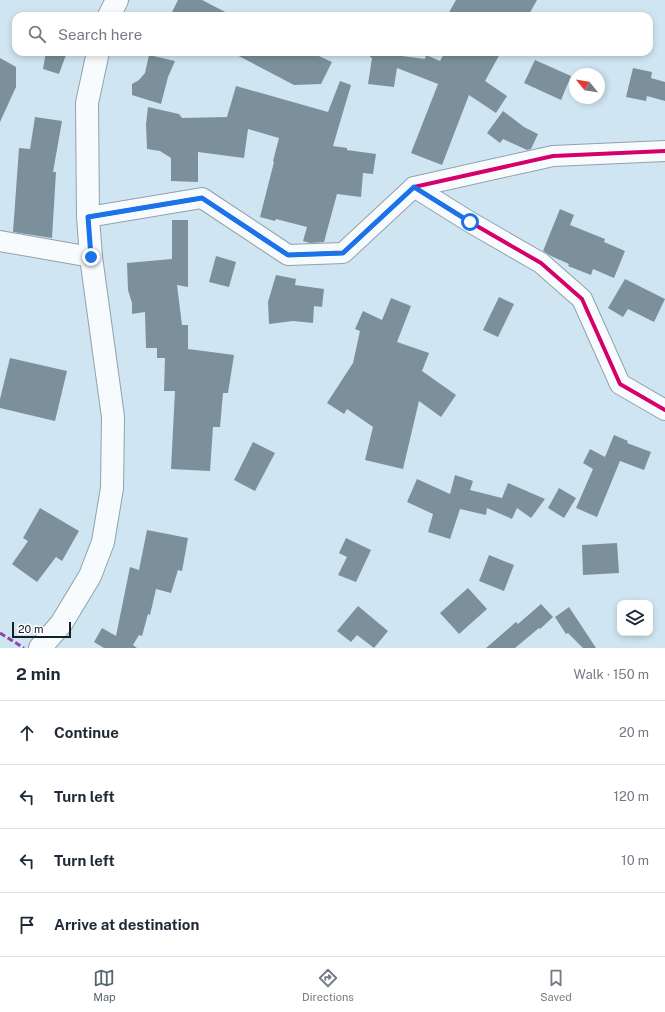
<!DOCTYPE html>
<html lang="en">
<head>
<meta charset="utf-8">
<style>
  :root { --surface:#fff; --page:#f2f2f3; --text:#1f2937; --muted:#747a83; --line:#e0e1e3; --accent:#54666e }
  body { margin:0; font-family:"Public Sans",sans-serif; background:var(--page); color:var(--text) }
  .controls { position:absolute; right:12px; bottom:12px; display:grid; overflow:hidden; border-radius:8px; box-shadow:0 2px 6px #0003 }
  .controls button { width:36px; height:36px; display:grid; place-items:center; padding:0; border:0; border-bottom:1px solid var(--line); background:var(--surface); color:var(--text); font:20px sans-serif }
  .compass { position:absolute; left:569px; top:68px; width:36px; height:36px; border-radius:50%; background:var(--surface); box-shadow:0 2px 6px #0003; rotate:300deg }
  .scale { position:absolute; left:12px; bottom:10px; width:59px; box-sizing:border-box; padding-left:4px; border:2px solid #122128; border-top:0; font-size:11px; line-height:14px; white-space:nowrap; color:#122128; -webkit-text-stroke:3px #fff; paint-order:stroke }
  .stop { position:absolute; width:12px; height:12px; margin:-9px; border:3px solid #1a73e8; border-radius:50%; background:#fff }
  .stop.end { background:#1a73e8; border-color:#fff; box-shadow:0 1px 4px #0008 }
  .list { margin:0; padding:0; list-style:none }
  h2 { display:flex; justify-content:space-between; align-items:center; height:52px; margin:0; padding:0 16px; font-size:17px }
  h2 small { font-size:13px; font-weight:400; color:var(--muted) }
  .list li { display:grid; grid-template-columns:26px 1fr auto; gap:12px; align-items:center; box-sizing:border-box; height:64px; padding:0 16px; border-top:1px solid var(--line) }
  .list b { display:block; font-size:15px; white-space:nowrap }
  .list em { font-size:13px; font-style:normal; color:var(--muted) }
  .icon { flex:none; width:22px; height:22px; fill:none; stroke:currentColor; stroke-width:2; stroke-linecap:round; stroke-linejoin:round }
  .map { position:relative; flex:none; width:665px; height:648px; overflow:hidden }
  .search { position:absolute; background:var(--surface); box-shadow:0 2px 6px #0003; left:12px; right:12px; top:12px; height:44px; display:flex; align-items:center; gap:10px; box-sizing:border-box; padding:0 14px; border-radius:12px; color:var(--muted); font-size:15px }
  .sheet { height:308px; background:var(--surface) }
  nav { display:flex; justify-content:space-around; align-items:center; box-sizing:border-box; height:56px; border-top:1px solid var(--line); background:var(--surface); font-size:11px; color:var(--muted) }
  nav a { display:grid; justify-items:center; gap:2px }
  nav .on { color:var(--accent) }
  .map>svg:first-child { display:block }
  .building { fill:#7b909b }
  .lines { fill:none; stroke-linecap:round; stroke-linejoin:round }
  .minor-casing { stroke:#91a2ab; stroke-width:22 }
  .major-casing { stroke:#91a2ab; stroke-width:24 }
  .minor { stroke:#f8fbfd; stroke-width:20 }
  .major { stroke:#f8fbfd; stroke-width:22 }
  .quiet { stroke:#8e44ad; stroke-width:3; stroke-dasharray:6 3; stroke-linecap:butt }
  .cycleway-casing { stroke:#fff; stroke-width:6 }
  .cycleway { stroke:#d6006c; stroke-width:4 }
  .route { stroke:#1a73e8; stroke-width:5 }
</style>
</head>
<body>
<div class="map">
<svg width="665" height="648" viewBox="0 0 665 648">
  <rect width="100%" height="100%" fill="#cfe5f1"/>
  <g class="building">
    <polygon points="178,0 202,0 233,16 170,16"/>
    <polygon points="456,0 537,0 528,16 447,16"/>
    <polygon points="46,52 67,52 59,74 43,69"/>
    <polygon points="231,52 310,52 332,62 321,84 294,85"/>
    <polygon points="371,52 425,59 426,55 440,61 445,52 501,52 485,81 507,96 496,113 469,95 442,165 411,153 438,84 397,68 394,87 368,84 372,58 370,57"/>
    <polygon points="149,55 175,61 168,77 161,104 132,95 132,84 139,80 145,73"/>
    <polygon points="0,58 16,67 16,87 0,122"/>
    <polygon points="535,60 571,76 561,100 524,83"/>
    <polygon points="633,68 652,72 651,78 665,82 665,101 647,96 646,101 626,97"/>
    <polygon points="340,81 351,85 333,146 347,148 347,150 376,154 373,174 363,173 361,197 337,194 324,242 310,243 303,241 307,227 276,219 275,221 260,217 274,162 273,161 279,138 248,129 244,158 198,152 198,182 171,181 171,158 160,151 147,149 146,124 148,107 179,114 182,118 227,117 236,86 328,112"/>
    <polygon points="503,111 524,127 538,134 531,149 527,150 503,139 500,143 487,133"/>
    <polygon points="35,117 62,121 53,172 56,172 52,238 13,232 19,148 30,149"/>
    <polygon points="560,209 574,215 570,225 605,239 604,242 625,251 614,278 593,269 591,275 568,266 569,264 551,256 543,251"/>
    <polygon points="172,220 188,220 188,287 177,285 182,325 188,325 188,349 234,355 228,393 223,393 220,427 213,427 210,471 171,469 175,391 164,391 165,358 157,358 157,348 146,348 145,312 132,314 132,303 128,290 127,263 172,259"/>
    <polygon points="216,256 236,262 229,287 209,282"/>
    <polygon points="276,275 296,279 295,285 324,289 322,307 314,306 313,323 293,321 269,324 268,302"/>
    <polygon points="625,279 665,299 654,322 628,309 623,317 608,308"/>
    <polygon points="499,297 514,304 498,337 483,330"/>
    <polygon points="391,298 411,306 397,342 429,353 422,371 456,395 441,417 419,401 403,469 365,460 373,427 347,409 344,414 327,403 353,363 360,331 355,329 363,311 382,320"/>
    <polygon points="10,358 67,371 55,421 0,408 0,399"/>
    <polygon points="614,435 628,441 627,443 651,452 644,470 620,461 597,517 576,508 593,469 583,463 590,449 605,457"/>
    <polygon points="253,442 275,453 255,491 234,480"/>
    <polygon points="455,475 473,481 470,490 502,498 508,483 545,499 531,518 517,508 512,519 487,508 486,515 460,509 450,539 428,532 433,514 407,502 417,479 450,494"/>
    <polygon points="559,488 576,498 564,518 548,508"/>
    <polygon points="40,508 79,531 62,561 56,557 37,582 12,564 28,541 23,538"/>
    <polygon points="147,530 188,538 182,571 178,570 171,593 156,589 150,615 148,614 142,636 139,635 133,645 137,648 104,648 94,642 102,628 116,636 130,567 139,570"/>
    <polygon points="346,538 371,550 356,582 338,575 347,557 339,553"/>
    <polygon points="617,543 619,573 583,575 582,545"/>
    <polygon points="489,555 514,565 504,591 479,581"/>
    <polygon points="468,588 487,609 459,634 440,613"/>
    <polygon points="541,604 553,617 540,629 539,628 515,648 486,648 516,622 518,624"/>
    <polygon points="358,606 388,631 374,648 357,635 351,642 337,631"/>
    <polygon points="569,607 596,648 583,648 568,633 566,634 555,617"/>
  </g>
  <g class="lines">
    <defs>
      <g id="minor">
        <polyline points="414,187 470,222 541,263 582,299 620,384 665,410"/>
        <polyline points="88,217 202,198 288,255 343,253 414,187 553,156 665,151"/>
        <polyline points="0,241 91,257"/>
      </g>
      <g id="major">
        <polyline points="109,16 117,0"/>
        <polyline points="40,648 61,624 90,576 103,542 112,488 113,417 91,257 88,217 87,103 98,52"/>
      </g>
    </defs>
    <use href="#minor" class="minor-casing"/>
    <use href="#major" class="major-casing"/>
    <use href="#minor" class="minor"/>
    <use href="#major" class="major"/>
    <polyline class="quiet" points="0,633 24,648"/>
    <defs>
      <g id="cycleway">
        <polyline points="414,187 470,222 541,263 582,299 620,384 665,410"/>
        <polyline points="88,217 202,198 288,255 343,253 414,187 553,156 665,151"/>
      </g>
    </defs>
    <use href="#cycleway" class="cycleway-casing"/>
    <use href="#cycleway" class="cycleway"/>
  </g>
  <g class="lines">
    <polyline class="route" points="91,257 88,217 202,198 288,255 343,253 414,187 470,222"/>
  </g>
</svg>
<div class="controls">
<button><svg class="icon" aria-label="layers" viewBox="0 0 24 24"><path d="M12 4l9 5-9 5-9-5zM3 14l9 5 9-5"/></svg></button>
</div>
<svg class="compass" viewBox="-18 -18 36 36"><path d="M0-13l5 13h-10z" fill="#e53935"/><path d="M0 13l5-13h-10z" fill="#747a83"/></svg>
<div class="scale">20 m</div>
<div class="stop" style="left:470px;top:222px"></div>
<div class="stop end" style="left:91px;top:257px"></div>
<div class="search"><svg class="icon" aria-label="search" viewBox="0 0 24 24"><circle cx="10" cy="10" r="6"/><path d="M15 15l6 6"/></svg>Search here</div>
</div>
<section class="sheet">
<h2>2 min<small>Walk · 150 m</small></h2>
<ul class="list">
<li><svg class="icon" aria-label="ahead" viewBox="0 0 24 24"><path d="M12 20V5M6 11l6-6 6 6"/></svg><div><b>Continue</b></div><em>20 m</em></li>
<li><svg class="icon" aria-label="left" viewBox="0 0 24 24"><path d="M17 20v-9H6M10 6l-5 5 5 5"/></svg><div><b>Turn left</b></div><em>120 m</em></li>
<li><svg class="icon" aria-label="left" viewBox="0 0 24 24"><path d="M17 20v-9H6M10 6l-5 5 5 5"/></svg><div><b>Turn left</b></div><em>10 m</em></li>
<li><svg class="icon" aria-label="arrive" viewBox="0 0 24 24"><path d="M6 21V4h12l-3 4 3 4H6"/></svg><div><b>Arrive at destination</b></div></li>
</ul>
</section>
<nav>
<a class="on"><svg class="icon" aria-label="map" viewBox="0 0 24 24"><path d="M3 6l6-2 6 2 6-2v14l-6 2-6-2-6 2zM9 4v14M15 6v14"/></svg>Map</a>
<a><svg class="icon" aria-label="directions" viewBox="0 0 24 24"><path d="M12 3l9 9-9 9-9-9zM9 14v-3h6M13 9l2 2-2 2"/></svg>Directions</a>
<a><svg class="icon" aria-label="saved" viewBox="0 0 24 24"><path d="M7 4h10v16l-5-4-5 4z"/></svg>Saved</a>
</nav>
</body>
</html>
